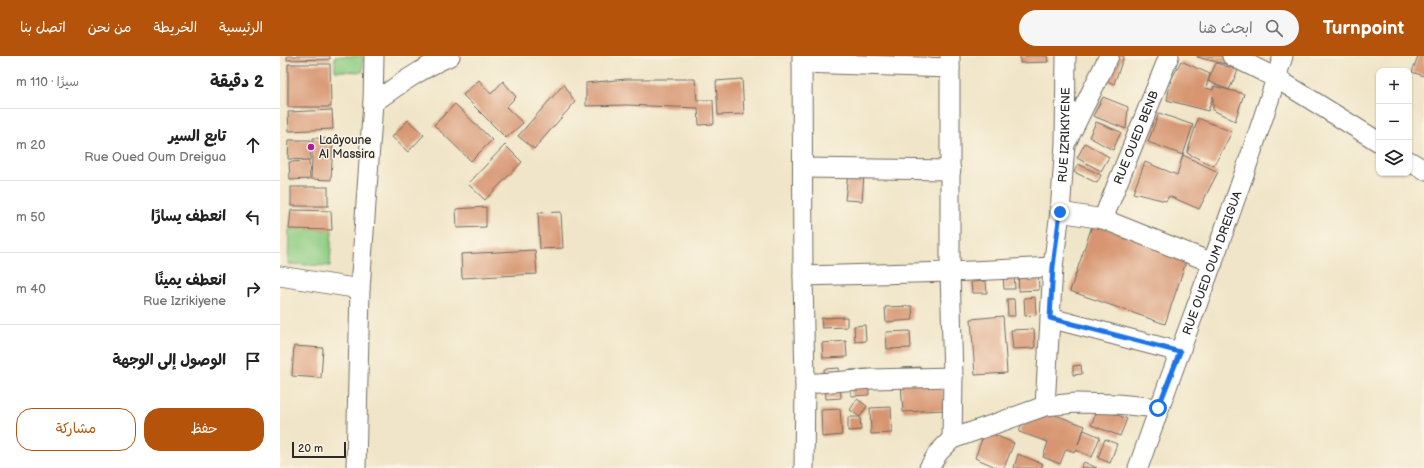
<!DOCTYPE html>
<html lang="ar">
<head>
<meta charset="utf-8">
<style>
  :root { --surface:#fff; --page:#f6f6f6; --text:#222; --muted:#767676; --line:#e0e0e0; --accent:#b45309 }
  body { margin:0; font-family:"Balsamiq Sans","Playpen Sans Arabic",sans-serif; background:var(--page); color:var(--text); direction:rtl }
  .controls { position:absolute; right:12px; top:12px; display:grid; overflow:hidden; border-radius:8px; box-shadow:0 1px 3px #0004 }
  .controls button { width:36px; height:36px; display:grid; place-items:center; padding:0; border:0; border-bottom:1px solid var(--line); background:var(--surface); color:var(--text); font:20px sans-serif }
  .scale { position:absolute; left:12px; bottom:10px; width:54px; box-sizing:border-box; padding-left:4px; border:2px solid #2b2b2b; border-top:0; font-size:11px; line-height:14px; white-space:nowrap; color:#2b2b2b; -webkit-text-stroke:3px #fcf5e5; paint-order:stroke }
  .stop { position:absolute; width:12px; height:12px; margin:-9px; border:3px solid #1a73e8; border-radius:50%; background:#fff }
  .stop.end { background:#1a73e8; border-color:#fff; box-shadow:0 1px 4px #0008 }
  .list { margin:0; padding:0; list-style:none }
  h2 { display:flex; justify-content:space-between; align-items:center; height:52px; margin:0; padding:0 16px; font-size:17px }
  h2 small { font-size:13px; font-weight:400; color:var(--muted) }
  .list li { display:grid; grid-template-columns:26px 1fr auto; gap:12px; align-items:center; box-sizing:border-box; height:72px; padding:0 16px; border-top:1px solid var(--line) }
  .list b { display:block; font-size:15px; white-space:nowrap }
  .list p { margin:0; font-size:13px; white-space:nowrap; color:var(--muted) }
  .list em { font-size:13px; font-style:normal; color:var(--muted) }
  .actions { display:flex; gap:8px; padding:12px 16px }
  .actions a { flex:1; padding:9px 0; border:1px solid var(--accent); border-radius:16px; text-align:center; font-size:14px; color:var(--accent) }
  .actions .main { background:var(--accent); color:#fff }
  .icon { flex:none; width:22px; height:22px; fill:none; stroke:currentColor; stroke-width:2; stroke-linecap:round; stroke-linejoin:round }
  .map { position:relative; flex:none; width:1144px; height:412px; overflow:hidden; direction:ltr }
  header { display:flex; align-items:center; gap:24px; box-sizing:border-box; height:56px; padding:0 20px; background:var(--accent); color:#fff }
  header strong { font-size:19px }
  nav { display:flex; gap:22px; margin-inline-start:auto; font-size:14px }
  .search { width:280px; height:36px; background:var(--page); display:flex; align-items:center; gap:10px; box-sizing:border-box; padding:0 14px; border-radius:22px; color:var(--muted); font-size:15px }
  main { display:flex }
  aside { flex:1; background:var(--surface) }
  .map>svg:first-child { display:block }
  .green { fill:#8fcd83; stroke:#5d7c57 }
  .building { fill:#d79571; fill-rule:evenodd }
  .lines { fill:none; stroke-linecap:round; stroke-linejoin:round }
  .minor-casing { stroke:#706c62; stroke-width:21 }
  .minor { stroke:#fff; stroke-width:19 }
  .route { stroke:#1a73e8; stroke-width:5 }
  .poi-dot { fill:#b5179e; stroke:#fcf5e5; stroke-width:1.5 }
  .labels { text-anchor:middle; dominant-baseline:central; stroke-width:3; stroke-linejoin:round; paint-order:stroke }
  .street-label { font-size:12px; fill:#2b2b2b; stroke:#fcf5e5 }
  .poi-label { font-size:12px; fill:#2b2b2b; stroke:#fcf5e5; text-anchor:start }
</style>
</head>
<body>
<header>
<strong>Turnpoint</strong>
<div class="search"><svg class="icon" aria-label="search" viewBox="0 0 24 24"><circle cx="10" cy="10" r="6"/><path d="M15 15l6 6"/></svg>ابحث هنا</div>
<nav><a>الرئيسية</a><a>الخريطة</a><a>من نحن</a><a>اتصل بنا</a></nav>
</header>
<main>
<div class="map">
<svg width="1144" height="412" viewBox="0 0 1144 412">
  <rect width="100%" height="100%" fill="#fcf5e5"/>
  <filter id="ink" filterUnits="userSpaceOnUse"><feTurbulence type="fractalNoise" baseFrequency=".025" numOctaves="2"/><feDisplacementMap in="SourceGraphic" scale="8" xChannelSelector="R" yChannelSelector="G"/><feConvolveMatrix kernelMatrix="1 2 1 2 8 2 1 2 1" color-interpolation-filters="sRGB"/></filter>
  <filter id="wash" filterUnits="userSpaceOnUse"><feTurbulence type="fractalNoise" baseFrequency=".012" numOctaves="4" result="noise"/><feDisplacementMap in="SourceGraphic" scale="16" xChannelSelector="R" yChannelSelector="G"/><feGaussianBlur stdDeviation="0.9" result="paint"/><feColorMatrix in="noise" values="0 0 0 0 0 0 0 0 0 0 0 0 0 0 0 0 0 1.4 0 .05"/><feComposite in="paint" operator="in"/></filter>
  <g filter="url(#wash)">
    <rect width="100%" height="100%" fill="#f0e5c8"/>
    <g class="green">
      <polygon points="55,0 83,0 83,16 55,15"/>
      <polygon points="9,173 52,174 50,210 8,208"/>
    </g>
    <g id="blocks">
      <g class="building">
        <polygon points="7,0 50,0 50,3 7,4"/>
        <polygon points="740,0 767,0 768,6 740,7"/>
        <polygon points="835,0 844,0 834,28 826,25"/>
        <polygon points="917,0 948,0 973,15 917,1"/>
        <polygon points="1138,0 1144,0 1144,20 1132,16"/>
        <path d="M 901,5 L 930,18 L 928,25 L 936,7 L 958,14 L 949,34 L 964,38 L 955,65 L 933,54 L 933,40 L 928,55 L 887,44 L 891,24 ZM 928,25 L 949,34 L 934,30 L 933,34 L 926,32 Z"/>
        <polygon points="8,8 50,8 51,51 8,51"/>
        <polygon points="346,23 415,23 417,44 433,44 434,68 419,69 418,52 346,49 306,50 306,27"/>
        <polygon points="462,23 464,58 438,59 436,25"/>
        <polygon points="199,24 211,38 223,25 236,41 226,51 243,67 226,82 183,39"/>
        <polygon points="284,28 295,46 254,93 238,80"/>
        <polygon points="823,41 848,51 846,73 813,60"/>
        <polygon points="175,48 212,84 191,105 154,69"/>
        <polygon points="52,54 53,73 9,75 8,56"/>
        <polygon points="879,57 913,69 903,99 868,86"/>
        <polygon points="918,62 952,76 934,110 907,97"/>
        <polygon points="128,64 144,79 128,96 112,81"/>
        <polygon points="816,66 841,76 833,94 809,81"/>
        <polygon points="33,82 53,83 51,124 31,123"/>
        <polygon points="9,84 31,84 30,104 8,103"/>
        <polygon points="805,87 829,101 821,115 797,102"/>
        <polygon points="225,89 242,106 205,144 188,128"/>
        <polygon points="903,99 938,116 919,153 889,140 886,145 853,137 865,106 897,119"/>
        <polygon points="29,105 30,123 10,124 9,106"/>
        <polygon points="798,108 821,119 817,127 794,116"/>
        <polygon points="568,117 584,118 582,145 565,144"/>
        <rect x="11" y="131" width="37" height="19"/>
        <polygon points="206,151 206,171 177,172 176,153"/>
        <polygon points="11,154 51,155 52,174 9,173"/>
        <polygon points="281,156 283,192 260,193 258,157"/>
        <polygon points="813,167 908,200 885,268 790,235"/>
        <polygon points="255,194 257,218 182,222 181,198"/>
        <polygon points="758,214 759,234 739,235 738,215"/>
        <polygon points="723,219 734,219 735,233 724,233"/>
        <polygon points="706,225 707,237 692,237 691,226"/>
        <polygon points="755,241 756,259 745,260 744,242"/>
        <polygon points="727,243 734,243 735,260 728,260"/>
        <polygon points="632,250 633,264 606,266 605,251"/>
        <polygon points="723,260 727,317 695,319 691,263"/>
        <polygon points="567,261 567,271 542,272 541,262"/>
        <polygon points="585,269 586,285 575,286 574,270"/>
        <polygon points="754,273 755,292 733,293 731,274"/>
        <polygon points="630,275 631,292 607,293 606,276"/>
        <polygon points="566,285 567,301 543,302 542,287"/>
        <polygon points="14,290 43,292 41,322 12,320"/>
        <polygon points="801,309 802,318 793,319 793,310"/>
        <polygon points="641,311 641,321 662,320 665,354 623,356 620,312"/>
        <polygon points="559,312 561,342 546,343 544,313"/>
        <polygon points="588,313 589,339 571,340 570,314"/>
        <polygon points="577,343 587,350 580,361 581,374 568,375 568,361 580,361 570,354"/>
        <polygon points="748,349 805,370 798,388 804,374 820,381 812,401 796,394 795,396 786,393 780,408 763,401 768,386 739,376"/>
        <polygon points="611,351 612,377 591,378 590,352"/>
        <polygon points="819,351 847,363 840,380 811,369"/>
        <polygon points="560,353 562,379 542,381 541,354"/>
        <polygon points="705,375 734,387 724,412 718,412 695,402"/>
        <polygon points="825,383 837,388 830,407 818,402"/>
        <polygon points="738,398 763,408 761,412 734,412"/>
        <polygon points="804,406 817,412 801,412"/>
      </g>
    </g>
  </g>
  <g filter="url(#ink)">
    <use href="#blocks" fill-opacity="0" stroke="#706c62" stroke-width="1"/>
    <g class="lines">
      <defs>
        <g id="minor">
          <polyline points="522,0 523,220 525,328 524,412"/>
          <polyline points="670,0 670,216 673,321 672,383"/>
          <polyline points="952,0 996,22 1099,86"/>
          <polyline points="522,7 670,12"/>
          <path d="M 93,47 C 118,29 142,12 170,0"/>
          <polyline points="788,83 829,0"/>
          <polyline points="1129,105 1144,114"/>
          <polyline points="523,112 671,114"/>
          <polyline points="780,156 823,163 933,207"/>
          <path id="s1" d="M 823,163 L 889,0"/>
          <polyline points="0,220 80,233"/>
          <polyline points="523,220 670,216 773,211"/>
          <polyline points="770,262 900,296"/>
          <polyline points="525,328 592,323 673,321"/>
          <path id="s2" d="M 765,350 L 773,211 L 780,156 L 785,88 L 786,0"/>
          <polyline points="76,412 80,233 93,47 94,0"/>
          <polyline points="649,412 658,397 672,383 765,350 796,347 837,348 879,352"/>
          <path id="s3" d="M 858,412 C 906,275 960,139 1003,0"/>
        </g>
      </defs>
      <use href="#minor" class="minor-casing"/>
      <use href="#minor" class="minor"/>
    </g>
  </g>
  <g class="lines" filter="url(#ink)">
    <polyline class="route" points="780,156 773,211 770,262 900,296 878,352"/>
  </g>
  <circle class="poi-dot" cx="31" cy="91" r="4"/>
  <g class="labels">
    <g class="street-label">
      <text stroke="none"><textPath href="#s2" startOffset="272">RUE IZRIKIYENE</textPath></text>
      <text stroke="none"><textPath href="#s1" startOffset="88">RUE OUED BENB</textPath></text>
      <text stroke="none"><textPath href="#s3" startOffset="218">RUE OUED OUM DREIGUA</textPath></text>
    </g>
    <g class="poi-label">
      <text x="39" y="84">Laâyoune<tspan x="39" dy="14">Al Massira</tspan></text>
    </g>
  </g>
</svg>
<div class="controls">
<button>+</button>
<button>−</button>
<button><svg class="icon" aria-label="layers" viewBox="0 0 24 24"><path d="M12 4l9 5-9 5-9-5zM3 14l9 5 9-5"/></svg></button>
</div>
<div class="scale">20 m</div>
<div class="stop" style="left:878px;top:352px"></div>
<div class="stop end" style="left:780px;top:156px"></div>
</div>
<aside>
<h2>2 دقيقة<small>سيرًا · 110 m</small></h2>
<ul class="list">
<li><svg class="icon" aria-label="ahead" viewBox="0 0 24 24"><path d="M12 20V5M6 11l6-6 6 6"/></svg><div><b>تابع السير</b><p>Rue Oued Oum Dreigua</p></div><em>20 m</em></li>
<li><svg class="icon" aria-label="left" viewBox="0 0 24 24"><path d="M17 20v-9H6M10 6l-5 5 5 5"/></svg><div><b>انعطف يسارًا</b></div><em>50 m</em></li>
<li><svg class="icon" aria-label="right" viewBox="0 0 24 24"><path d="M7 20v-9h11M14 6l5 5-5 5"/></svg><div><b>انعطف يمينًا</b><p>Rue Izrikiyene</p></div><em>40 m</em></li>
<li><svg class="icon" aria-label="arrive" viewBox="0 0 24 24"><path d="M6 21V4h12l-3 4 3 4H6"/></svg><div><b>الوصول إلى الوجهة</b></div></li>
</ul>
<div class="actions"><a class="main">حفظ</a><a>مشاركة</a></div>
</aside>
</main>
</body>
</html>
